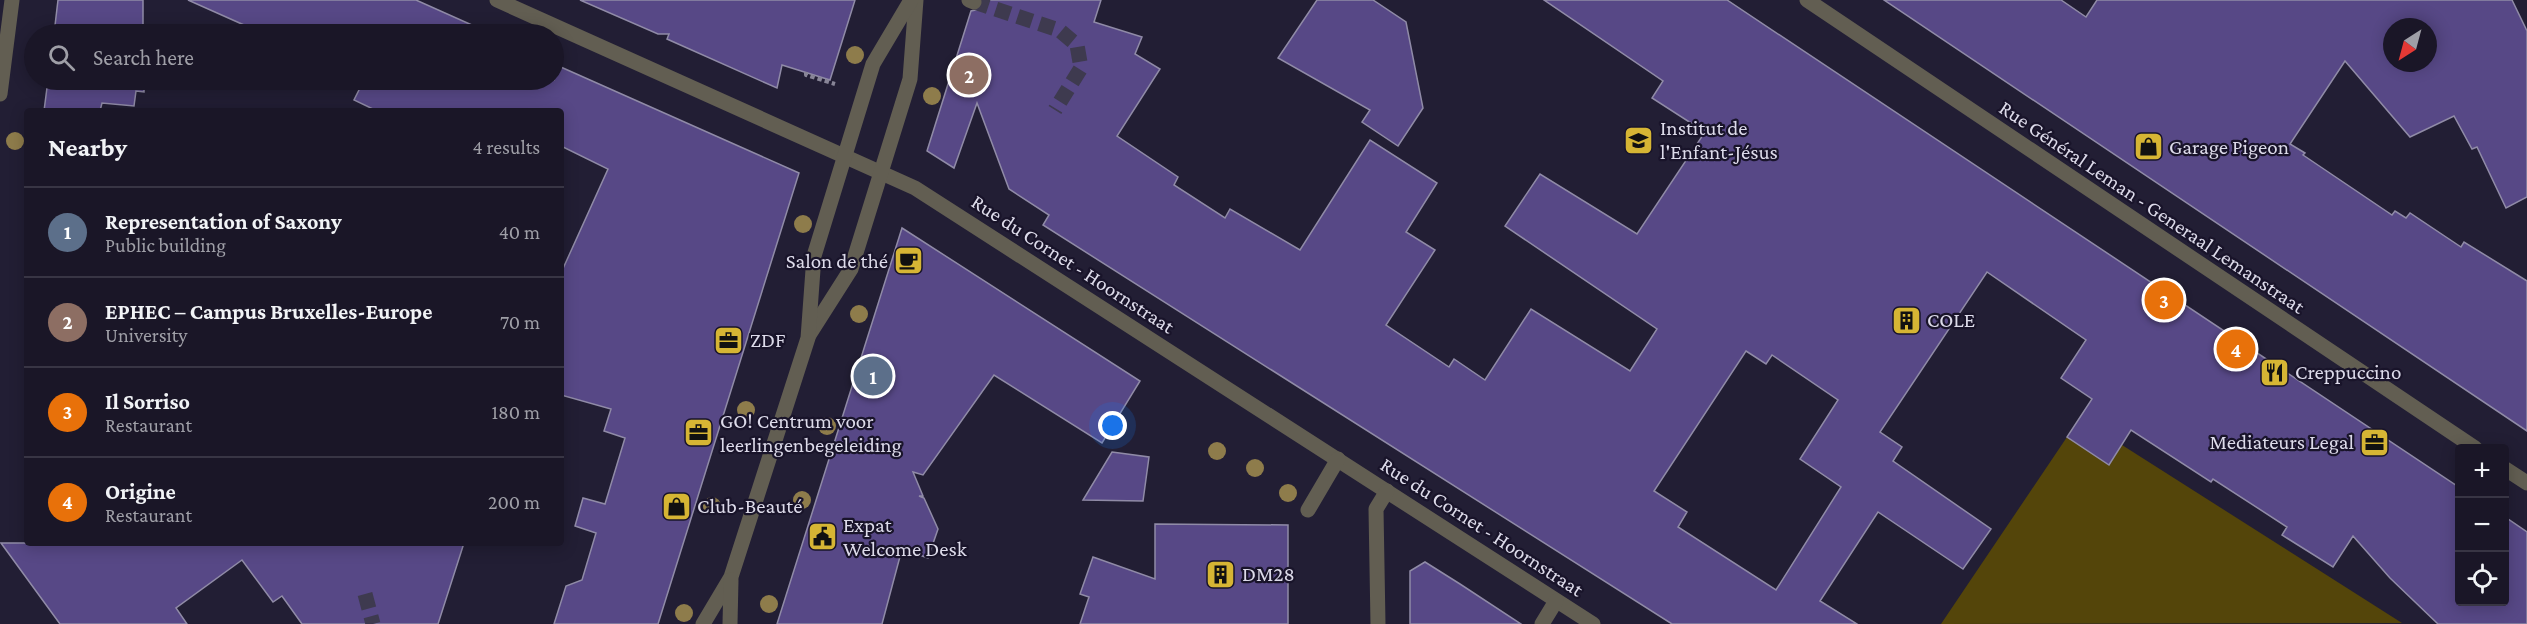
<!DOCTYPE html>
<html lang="en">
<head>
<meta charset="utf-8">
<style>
  :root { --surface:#1a1627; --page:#231f2f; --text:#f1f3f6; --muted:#9f9fa7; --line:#383544; --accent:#7c3aed }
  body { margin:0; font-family:"Crimson Pro",serif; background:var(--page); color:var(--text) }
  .controls { position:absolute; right:18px; bottom:18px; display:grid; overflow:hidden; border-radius:6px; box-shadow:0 3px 15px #0003 }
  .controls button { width:54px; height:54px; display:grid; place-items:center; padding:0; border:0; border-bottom:2px solid var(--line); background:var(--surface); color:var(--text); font:30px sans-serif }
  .compass { position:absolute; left:2383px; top:18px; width:54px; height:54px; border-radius:50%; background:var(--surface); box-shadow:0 3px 15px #0003; rotate:216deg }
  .you { position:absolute; left:1113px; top:426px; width:21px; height:21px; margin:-15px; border:4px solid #fff; border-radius:50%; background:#1a73e8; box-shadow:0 0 0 9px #1a73e833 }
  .badge { display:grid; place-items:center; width:39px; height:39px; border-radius:50%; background:var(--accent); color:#fff; font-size:20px; font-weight:700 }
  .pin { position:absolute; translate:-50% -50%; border:3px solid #fff; box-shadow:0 2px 6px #0006 }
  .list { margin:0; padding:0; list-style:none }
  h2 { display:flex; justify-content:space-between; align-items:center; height:78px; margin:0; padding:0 24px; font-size:26px }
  h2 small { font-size:20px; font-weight:400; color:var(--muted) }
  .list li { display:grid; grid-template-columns:39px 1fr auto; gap:18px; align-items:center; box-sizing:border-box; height:90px; padding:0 24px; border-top:2px solid var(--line) }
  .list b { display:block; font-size:22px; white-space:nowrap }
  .list p { margin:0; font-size:20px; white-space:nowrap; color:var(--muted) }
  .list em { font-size:20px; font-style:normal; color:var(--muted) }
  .icon { flex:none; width:33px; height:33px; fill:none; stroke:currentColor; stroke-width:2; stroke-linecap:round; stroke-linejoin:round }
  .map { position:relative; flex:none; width:2527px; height:624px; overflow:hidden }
  .search { position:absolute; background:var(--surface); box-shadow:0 3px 15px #0003; left:24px; top:24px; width:540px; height:66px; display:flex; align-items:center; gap:15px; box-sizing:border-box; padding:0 21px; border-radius:33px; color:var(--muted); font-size:22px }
  .panel { position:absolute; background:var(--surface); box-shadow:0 3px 15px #0003; left:24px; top:108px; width:540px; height:438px; border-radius:6px }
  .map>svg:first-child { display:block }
  .green { fill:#54450a }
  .building { fill:#574886; stroke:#908ba7; stroke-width:1.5; fill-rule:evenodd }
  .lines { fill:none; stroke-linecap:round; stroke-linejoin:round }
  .minor-tunnel { stroke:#3e3a4f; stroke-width:15; stroke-dasharray:15 8; stroke-linecap:butt }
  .path { stroke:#888597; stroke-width:4; stroke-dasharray:4.5 3; stroke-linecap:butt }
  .minor { stroke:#625e52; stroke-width:15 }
  .tree { fill:#8e7c4b }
  .labels { text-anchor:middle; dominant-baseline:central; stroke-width:4.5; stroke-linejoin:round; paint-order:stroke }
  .poi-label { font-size:21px; fill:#dddbea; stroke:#19142a; text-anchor:start }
  .street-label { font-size:21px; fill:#dddbea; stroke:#19142a }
</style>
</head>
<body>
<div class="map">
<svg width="2527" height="624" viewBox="0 0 2527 624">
  <rect width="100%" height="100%" fill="#221e34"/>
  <polygon class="green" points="2067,437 2109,465 2122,445 2402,623 1941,624"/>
  <g class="building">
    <polygon points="58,0 143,0 143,34 54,34"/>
    <polygon points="188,0 416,0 492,34 240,34 244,25"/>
    <polygon points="580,0 855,0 830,80 782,65 777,88 667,39 669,34 658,34"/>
    <path d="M 983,0 L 1101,0 L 1094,22 L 1142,37 L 1135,54 L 1160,69 L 1117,136 L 1178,177 L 1174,185 L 1225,218 L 1230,209 L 1300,250 L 1370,140 L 1437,183 L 1406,232 L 1435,250 L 1386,325 L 1449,367 L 1454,359 L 1485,380 L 1531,309 L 1630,371 L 1657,329 L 1505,226 L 1540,174 L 1637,234 L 1705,132 L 1652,98 L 1663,81 L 1544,0 L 1727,0 L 2460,488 L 2460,602 L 2505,602 L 2505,517 L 2527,532 L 2527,624 L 2438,624 L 2390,578 L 2353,536 L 2333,567 L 2282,535 L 2287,527 L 2213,479 L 2211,482 L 2131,430 L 2109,465 L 2067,437 L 2092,399 L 2061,378 L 2086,340 L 1987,272 L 1880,432 L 1902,447 L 1893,461 L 1991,529 L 1963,569 L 1878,512 L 1820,601 L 1857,624 L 1672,624 L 1043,225 L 1049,215 L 1009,189 L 977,103 L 954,168 L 927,151 L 971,11 L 980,9 ZM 1746,351 L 1766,364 L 1772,355 L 1838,400 L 1800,459 L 1841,487 L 1776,590 L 1678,527 L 1687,512 L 1654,491 Z"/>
    <polygon points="1317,0 1373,0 1406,22 1423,108 1398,146 1362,122 1370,110 1278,58"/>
    <path d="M 1884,0 L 2061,0 L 2086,17 L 2097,0 L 2512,0 L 2527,31 L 2527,197 L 2506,208 L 2477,147 L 2472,149 L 2454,116 L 2410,137 L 2345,61 L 2290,144 L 2305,153 L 2303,155 L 2392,215 L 2395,211 L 2406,218 L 2410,213 L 2461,247 L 2464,242 L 2527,281 L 2527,431 ZM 2392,27 L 2428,27 L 2428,63 L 2392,63 Z"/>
    <polygon points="554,64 799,173 658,624 554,624 566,586 582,580 596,533 575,526 583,498 605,504 625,438 604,431 611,409 561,395 561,273 608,169 561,146 561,111 377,111 354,100 364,80 554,80"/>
    <polygon points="48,80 144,80 144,92 136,91 134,106 102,103 100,111 44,111"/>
    <polygon points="902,228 1140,381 1102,443 994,375 923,475 913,472 923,496 919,496 924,498 938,529 928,558 902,549 882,624 777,624"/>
    <polygon points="1112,452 1149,457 1143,501 1083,500"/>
    <polygon points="1155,524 1288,525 1288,624 1080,624 1089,597 1080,594 1093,557 1155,579"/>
    <polygon points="1,543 464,543 438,624 302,624 282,596 273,602 242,560 176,608 187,624 60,624"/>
    <polygon points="1425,562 1460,584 1521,624 1410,624 1410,571"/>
  </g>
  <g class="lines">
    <g class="minor-tunnel">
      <polyline points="974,2 1059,30 1077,45 1081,68 1055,110"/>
      <polyline points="365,594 373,624"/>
    </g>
    <polyline class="path" points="806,72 806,75 835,84"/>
    <g class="minor">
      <polyline points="497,0 915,188 1593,624"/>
      <polyline points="969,0 974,2"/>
      <polyline points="1807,0 2475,448"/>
      <polyline points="0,94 12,0"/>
      <polyline points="809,335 851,269 910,79 916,0"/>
      <polyline points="2504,468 2527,483"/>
      <polyline points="1308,510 1338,459"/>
      <polyline points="703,624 731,577 808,338 814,256 873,64 911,0"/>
      <polyline points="730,624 731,580"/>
      <polyline points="1378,624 1376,509 1387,491"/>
      <polyline points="1542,624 1556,601"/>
    </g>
  </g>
  <g class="tree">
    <circle cx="855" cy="55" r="9"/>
    <circle cx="932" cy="96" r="9"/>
    <circle cx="15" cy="141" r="9"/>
    <circle cx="803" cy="224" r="9"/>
    <circle cx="859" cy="314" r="9"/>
    <circle cx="746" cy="410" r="9"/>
    <circle cx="827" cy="426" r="9"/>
    <circle cx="1217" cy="451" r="9"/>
    <circle cx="1255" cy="468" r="9"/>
    <circle cx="1288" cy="493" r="9"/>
    <circle cx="802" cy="500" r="9"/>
    <circle cx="712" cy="506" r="9"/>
    <circle cx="769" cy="604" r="9"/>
    <circle cx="684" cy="613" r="9"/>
  </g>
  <defs>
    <symbol id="school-square" viewBox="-11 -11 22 22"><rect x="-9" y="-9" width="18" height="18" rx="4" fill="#d6b534" stroke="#19142a"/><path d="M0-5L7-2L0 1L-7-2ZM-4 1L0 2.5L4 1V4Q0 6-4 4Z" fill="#111"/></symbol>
    <symbol id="shop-square" viewBox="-11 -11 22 22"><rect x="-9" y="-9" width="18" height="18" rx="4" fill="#d6b534" stroke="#19142a"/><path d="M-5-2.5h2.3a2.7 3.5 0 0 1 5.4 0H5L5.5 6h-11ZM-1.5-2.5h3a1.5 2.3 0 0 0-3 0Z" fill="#111"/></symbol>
    <symbol id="cafe-square" viewBox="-11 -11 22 22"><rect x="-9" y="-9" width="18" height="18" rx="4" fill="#d6b534" stroke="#19142a"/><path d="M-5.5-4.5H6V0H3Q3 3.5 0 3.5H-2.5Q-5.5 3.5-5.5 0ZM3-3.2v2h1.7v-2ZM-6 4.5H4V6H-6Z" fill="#111"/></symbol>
    <symbol id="building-square" viewBox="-11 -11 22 22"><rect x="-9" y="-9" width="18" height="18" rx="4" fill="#d6b534" stroke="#19142a"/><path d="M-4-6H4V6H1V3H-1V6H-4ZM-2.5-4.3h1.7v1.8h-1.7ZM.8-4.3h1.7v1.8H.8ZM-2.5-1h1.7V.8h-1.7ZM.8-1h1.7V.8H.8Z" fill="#111"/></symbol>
    <symbol id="office-square" viewBox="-11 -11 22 22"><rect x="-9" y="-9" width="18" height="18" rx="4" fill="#d6b534" stroke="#19142a"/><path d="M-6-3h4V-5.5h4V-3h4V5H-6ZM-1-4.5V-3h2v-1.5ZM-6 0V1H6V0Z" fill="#111"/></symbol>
    <symbol id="restaurant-square" viewBox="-11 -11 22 22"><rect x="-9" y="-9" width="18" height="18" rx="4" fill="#d6b534" stroke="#19142a"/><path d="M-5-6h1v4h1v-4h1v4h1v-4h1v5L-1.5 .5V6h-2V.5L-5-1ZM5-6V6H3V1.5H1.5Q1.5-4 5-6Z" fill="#111"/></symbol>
    <symbol id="civic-square" viewBox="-11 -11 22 22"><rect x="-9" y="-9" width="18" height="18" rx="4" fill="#d6b534" stroke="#19142a"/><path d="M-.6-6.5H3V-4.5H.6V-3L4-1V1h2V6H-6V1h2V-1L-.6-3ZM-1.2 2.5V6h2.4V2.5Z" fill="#111"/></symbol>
  </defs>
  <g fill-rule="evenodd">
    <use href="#school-square" x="1622" y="124" width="33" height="33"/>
    <use href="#shop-square" x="2132" y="130" width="33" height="33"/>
    <use href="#cafe-square" x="892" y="244" width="33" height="33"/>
    <use href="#building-square" x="1890" y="304" width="33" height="33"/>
    <use href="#office-square" x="712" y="324" width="33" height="33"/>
    <use href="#restaurant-square" x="2258" y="356" width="33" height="33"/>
    <use href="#office-square" x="682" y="416" width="33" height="33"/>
    <use href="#office-square" x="2358" y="426" width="33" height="33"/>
    <use href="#shop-square" x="660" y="490" width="33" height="33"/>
    <use href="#civic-square" x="806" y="520" width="33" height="33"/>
    <use href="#building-square" x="1204" y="558" width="33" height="33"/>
  </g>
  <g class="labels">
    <g class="poi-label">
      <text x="1660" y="128">Institut de<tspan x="1660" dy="24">l'Enfant-Jésus</tspan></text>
      <text x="2169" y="147">Garage Pigeon</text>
      <text x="888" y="261" text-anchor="end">Salon de thé</text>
      <text x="1927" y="320">COLE</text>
      <text x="750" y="340">ZDF</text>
      <text x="2295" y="372">Creppuccino</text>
      <text x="720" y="421">GO! Centrum voor<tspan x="720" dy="24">leerlingenbegeleiding</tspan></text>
      <text x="2354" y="442" text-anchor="end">Mediateurs Legal</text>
      <text x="697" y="506">Club-Beauté</text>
      <text x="843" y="525">Expat<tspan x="843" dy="24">Welcome Desk</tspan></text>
      <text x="1242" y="574">DM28</text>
    </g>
    <g class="street-label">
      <text transform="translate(2152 207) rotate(34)">Rue Général Leman - Generaal Lemanstraat</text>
      <text transform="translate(1073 264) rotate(33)">Rue du Cornet - Hoornstraat</text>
      <text transform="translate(1482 527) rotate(33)">Rue du Cornet - Hoornstraat</text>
    </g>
  </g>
</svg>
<div class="controls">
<button>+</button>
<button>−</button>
<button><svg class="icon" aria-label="locate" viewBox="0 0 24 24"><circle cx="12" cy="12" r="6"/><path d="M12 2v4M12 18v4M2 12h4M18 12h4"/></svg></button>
</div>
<svg class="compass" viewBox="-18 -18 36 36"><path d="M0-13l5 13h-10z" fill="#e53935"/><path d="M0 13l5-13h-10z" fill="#9f9fa7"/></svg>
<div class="you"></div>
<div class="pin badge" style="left:873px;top:376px;background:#5c6f8a">1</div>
<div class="pin badge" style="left:969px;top:75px;background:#8d6e63">2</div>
<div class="pin badge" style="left:2164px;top:300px;background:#e8710a">3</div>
<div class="pin badge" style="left:2236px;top:349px;background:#e8710a">4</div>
<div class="search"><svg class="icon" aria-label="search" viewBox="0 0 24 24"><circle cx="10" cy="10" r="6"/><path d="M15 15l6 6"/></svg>Search here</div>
<section class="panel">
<h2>Nearby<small>4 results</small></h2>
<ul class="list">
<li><span class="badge" style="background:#5c6f8a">1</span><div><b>Representation of Saxony</b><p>Public building</p></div><em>40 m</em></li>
<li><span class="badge" style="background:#8d6e63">2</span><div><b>EPHEC – Campus Bruxelles-Europe</b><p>University</p></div><em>70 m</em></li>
<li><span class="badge" style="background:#e8710a">3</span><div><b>Il Sorriso</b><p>Restaurant</p></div><em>180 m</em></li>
<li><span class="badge" style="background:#e8710a">4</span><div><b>Origine</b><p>Restaurant</p></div><em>200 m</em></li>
</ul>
</section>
</div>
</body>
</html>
